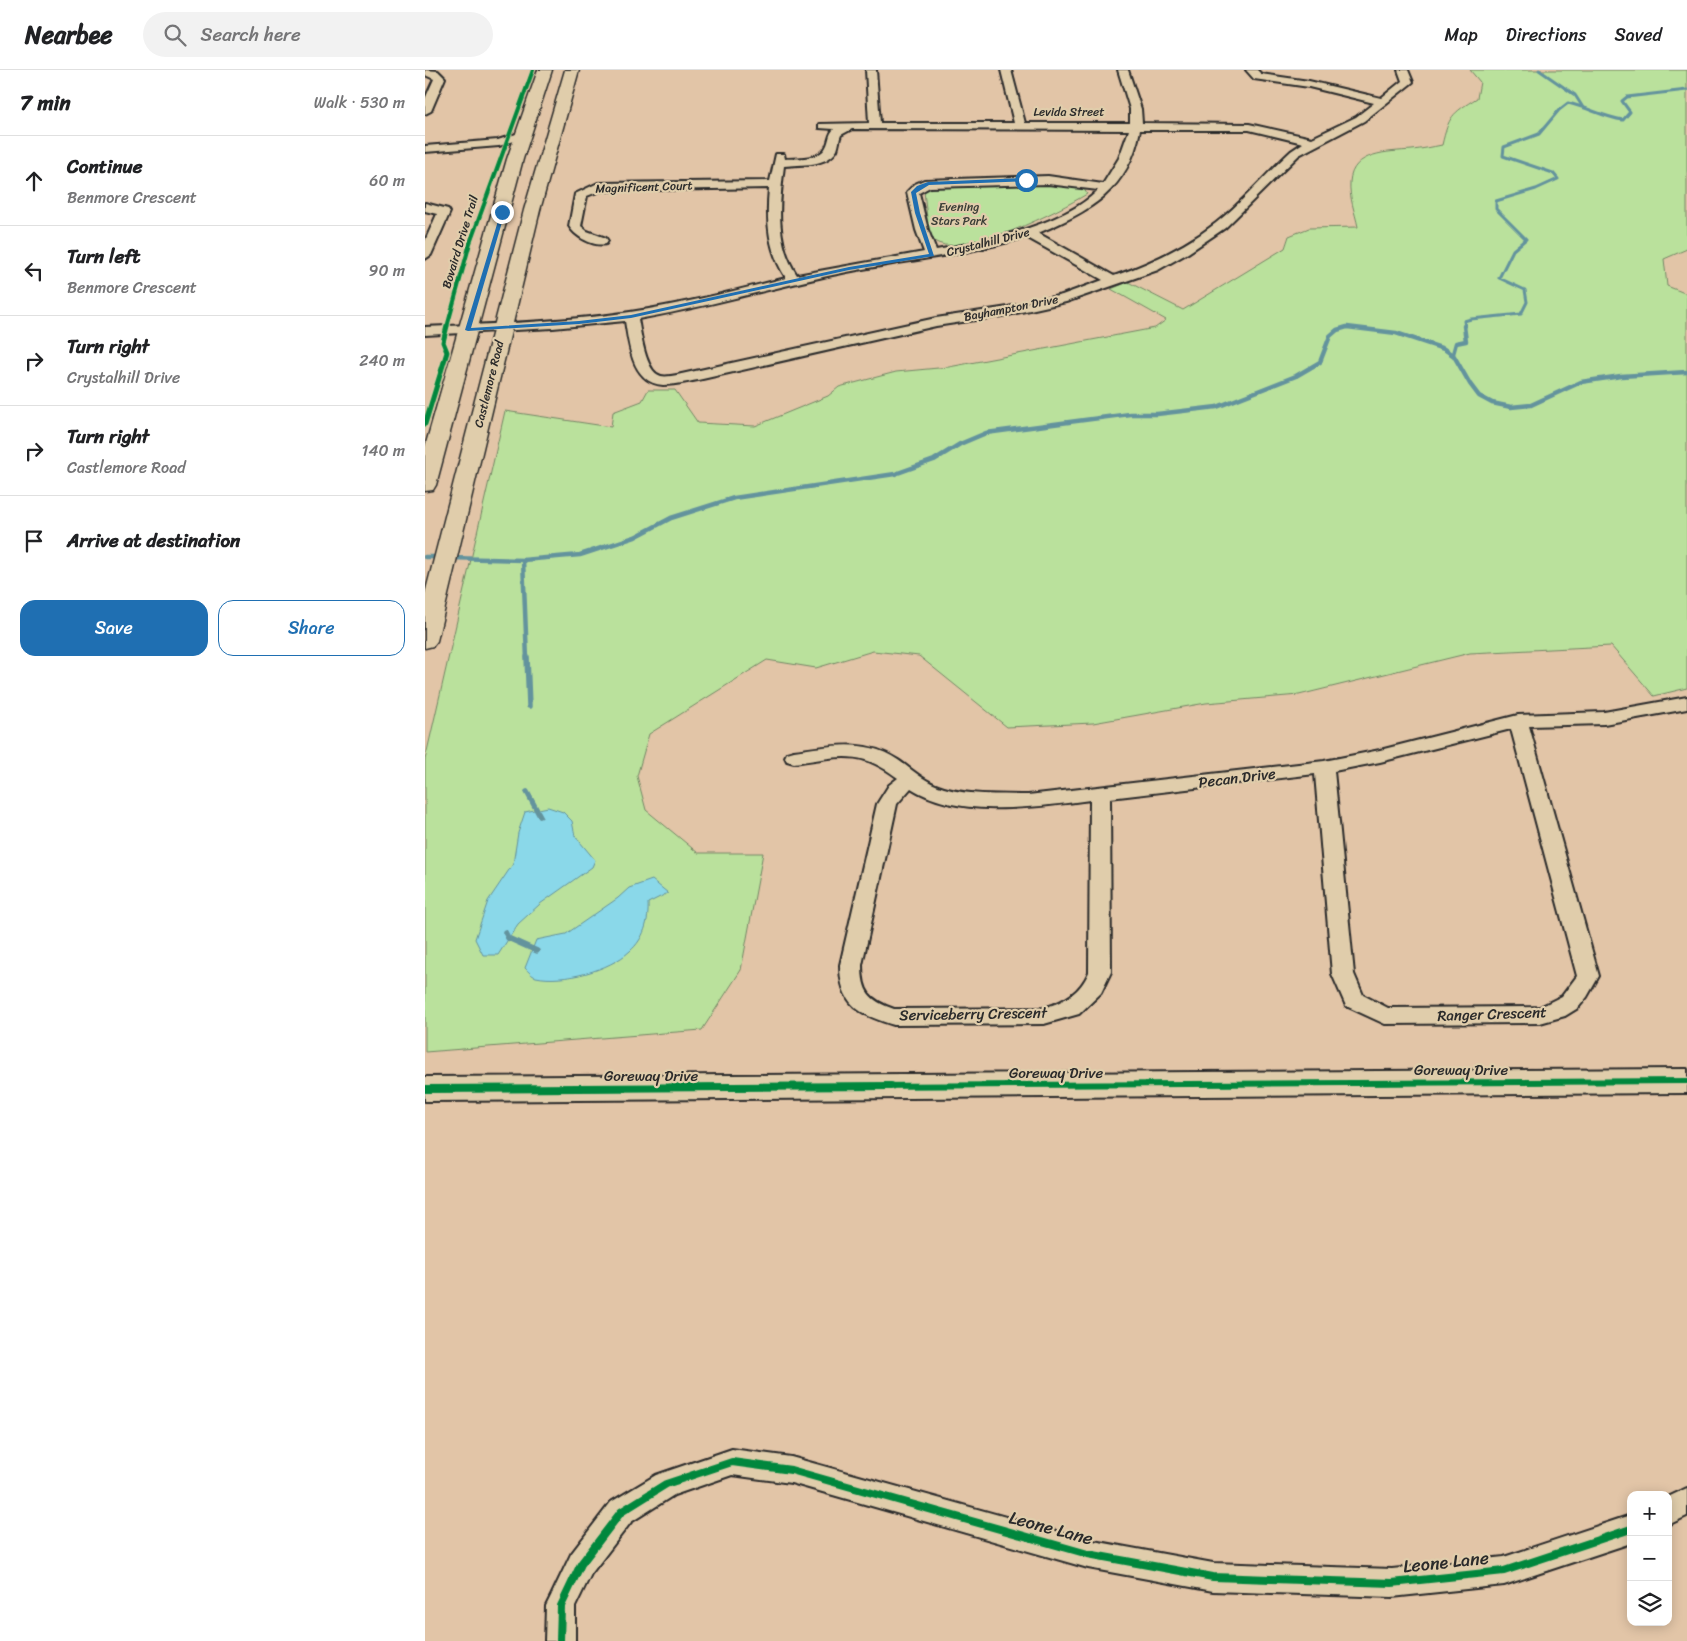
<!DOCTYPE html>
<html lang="en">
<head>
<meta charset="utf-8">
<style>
  :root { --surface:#fff; --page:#f2f2f2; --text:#202124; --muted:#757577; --line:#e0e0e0; --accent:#1f6fb2 }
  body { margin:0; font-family:Sriracha,sans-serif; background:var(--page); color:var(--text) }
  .controls { position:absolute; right:15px; bottom:15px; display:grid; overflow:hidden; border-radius:10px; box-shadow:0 2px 12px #0003 }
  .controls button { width:45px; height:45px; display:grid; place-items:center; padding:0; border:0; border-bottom:1px solid var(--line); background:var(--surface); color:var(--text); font:25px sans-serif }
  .stop { position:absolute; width:15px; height:15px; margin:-11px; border:4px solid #1f6fb2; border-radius:50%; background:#fff }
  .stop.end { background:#1f6fb2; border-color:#fff; box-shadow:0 1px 5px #0008 }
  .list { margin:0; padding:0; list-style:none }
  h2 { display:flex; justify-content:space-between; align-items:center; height:65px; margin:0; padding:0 20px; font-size:21px }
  h2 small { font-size:16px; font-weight:400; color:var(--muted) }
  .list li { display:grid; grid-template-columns:32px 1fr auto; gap:15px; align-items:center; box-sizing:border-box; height:90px; padding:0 20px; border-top:1px solid var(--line) }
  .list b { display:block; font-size:19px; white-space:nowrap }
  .list p { margin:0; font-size:16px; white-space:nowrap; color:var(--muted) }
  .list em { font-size:16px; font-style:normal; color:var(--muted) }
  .actions { display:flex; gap:10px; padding:15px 20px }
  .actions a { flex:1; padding:11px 0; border:1px solid var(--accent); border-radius:15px; text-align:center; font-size:18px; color:var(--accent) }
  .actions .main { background:var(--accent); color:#fff }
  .icon { flex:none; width:28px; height:28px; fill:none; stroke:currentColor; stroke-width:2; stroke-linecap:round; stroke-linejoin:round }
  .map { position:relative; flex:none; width:1262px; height:1571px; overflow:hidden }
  header { display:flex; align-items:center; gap:30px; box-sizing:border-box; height:70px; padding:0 25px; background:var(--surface); border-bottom:1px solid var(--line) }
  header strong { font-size:24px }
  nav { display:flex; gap:28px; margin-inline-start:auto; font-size:18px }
  .search { width:350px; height:45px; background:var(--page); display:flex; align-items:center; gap:12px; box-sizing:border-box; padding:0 18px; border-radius:28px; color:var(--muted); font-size:19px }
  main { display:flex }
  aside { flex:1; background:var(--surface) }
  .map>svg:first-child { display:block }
  .green { fill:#bae19c; stroke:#728664 }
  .water { fill:#8ad8e9; stroke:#64939d }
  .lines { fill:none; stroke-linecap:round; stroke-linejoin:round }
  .stream-far2 { stroke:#64939d; stroke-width:3 }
  .stream-far1 { stroke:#64939d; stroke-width:4.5 }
  .stream { stroke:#64939d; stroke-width:5.5 }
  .minor-casing { stroke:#2b2b2b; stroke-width:4 }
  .tertiary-casing { stroke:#2b2b2b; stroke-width:4 }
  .secondary-casing { stroke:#2b2b2b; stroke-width:3 }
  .minor { fill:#e0cdab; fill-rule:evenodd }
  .tertiary { fill:#e0cdab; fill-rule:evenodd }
  .secondary { fill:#e0cdab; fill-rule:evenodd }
  .cycleway-far3-casing { stroke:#e0cdab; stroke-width:5.5 }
  .cycleway-far2-casing { stroke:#e0cdab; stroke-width:8 }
  .cycleway-far1-casing { stroke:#e0cdab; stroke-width:9 }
  .cycleway-casing { stroke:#e0cdab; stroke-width:11 }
  .cycleway-far3 { stroke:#00873e; stroke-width:4 }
  .cycleway-far2 { stroke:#00873e; stroke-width:5 }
  .cycleway-far1 { stroke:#00873e; stroke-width:6 }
  .cycleway { stroke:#00873e; stroke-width:8 }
  .route { fill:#1f6fb2 }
  .labels { text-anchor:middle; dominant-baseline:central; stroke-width:4.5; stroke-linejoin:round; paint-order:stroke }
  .far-street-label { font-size:12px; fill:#2b2b2b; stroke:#e0cdab }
  .far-park-label { font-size:12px; fill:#393d36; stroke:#e0cdab }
  .street-label { font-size:15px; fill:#2b2b2b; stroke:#e0cdab }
  .near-street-label { font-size:18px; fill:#2b2b2b; stroke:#e0cdab }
</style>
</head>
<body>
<header>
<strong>Nearbee</strong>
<div class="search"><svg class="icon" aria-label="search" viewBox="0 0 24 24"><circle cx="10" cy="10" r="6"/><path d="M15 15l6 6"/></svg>Search here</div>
<nav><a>Map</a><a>Directions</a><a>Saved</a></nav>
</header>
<main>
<aside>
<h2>7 min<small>Walk · 530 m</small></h2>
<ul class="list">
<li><svg class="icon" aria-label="ahead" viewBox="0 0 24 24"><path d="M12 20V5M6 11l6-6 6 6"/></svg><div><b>Continue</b><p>Benmore Crescent</p></div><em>60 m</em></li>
<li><svg class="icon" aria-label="left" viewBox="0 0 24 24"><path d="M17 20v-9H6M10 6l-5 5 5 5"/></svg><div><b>Turn left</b><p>Benmore Crescent</p></div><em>90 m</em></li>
<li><svg class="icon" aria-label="right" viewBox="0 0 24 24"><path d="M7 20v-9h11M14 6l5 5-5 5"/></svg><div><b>Turn right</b><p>Crystalhill Drive</p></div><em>240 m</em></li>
<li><svg class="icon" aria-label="right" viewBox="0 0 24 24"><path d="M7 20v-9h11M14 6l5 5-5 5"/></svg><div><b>Turn right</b><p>Castlemore Road</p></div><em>140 m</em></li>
<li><svg class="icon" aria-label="arrive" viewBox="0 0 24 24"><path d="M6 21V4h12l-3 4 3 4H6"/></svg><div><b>Arrive at destination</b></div></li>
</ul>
<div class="actions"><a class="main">Save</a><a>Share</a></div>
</aside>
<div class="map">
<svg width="1262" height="1571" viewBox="0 0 1262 1571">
  <rect width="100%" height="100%" fill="#e2c5a7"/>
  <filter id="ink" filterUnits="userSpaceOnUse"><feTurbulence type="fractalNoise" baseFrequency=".02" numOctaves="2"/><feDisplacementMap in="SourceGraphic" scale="10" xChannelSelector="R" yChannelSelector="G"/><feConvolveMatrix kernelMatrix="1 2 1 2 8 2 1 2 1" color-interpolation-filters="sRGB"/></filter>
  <g filter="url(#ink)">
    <g class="green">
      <path d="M 1045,0 L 1262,0 L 1262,179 L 1239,189 L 1242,216 L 1262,224 L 1262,618 L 1229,626 L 1186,576 L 1045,583 L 874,625 L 781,633 L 668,653 L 582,657 L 494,586 L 448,581 L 391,598 L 342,590 L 224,664 L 212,706 L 221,740 L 273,783 L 338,783 L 316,900 L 277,960 L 0,982 L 0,690 L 80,341 L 186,357 L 188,342 L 217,331 L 223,320 L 250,320 L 273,353 L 330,356 L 403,326 L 414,317 L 471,302 L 524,297 L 730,258 L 741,250 L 686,219 L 703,212 L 758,240 L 860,178 L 864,166 L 884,158 L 933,157 C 930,142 924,128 925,112 C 927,81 964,82 987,80 C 997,79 1007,77 1017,75 C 1024,46 1026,44 1052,28 L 1055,12 Z"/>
      <path d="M 596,114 L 652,116 L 659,119 L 662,124 C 633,141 545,187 513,173 C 510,172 507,168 504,166 L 499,121 L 503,117 Z"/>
    </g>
    <g class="water">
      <polygon points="123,737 138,742 147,751 150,766 170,790 167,797 115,834 93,854 73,885 58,885 50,869 63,831 88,794 93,763 100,742"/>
      <path d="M 227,810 L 243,823 L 223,833 C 224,851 219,869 205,881 C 185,900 138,913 111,907 C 107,906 103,901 100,898 L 111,870 L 141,864 L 193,828 L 204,818 Z"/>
    </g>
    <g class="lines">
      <g class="stream-far2">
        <polyline points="1114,0 1150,25 1157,36"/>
        <path d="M 1040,257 L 1039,251 L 1046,249 L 1096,244 L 1102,232 L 1100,220 L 1074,208 L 1088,180 L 1101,169 L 1071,139 L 1071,131 L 1111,119 L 1133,109 L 1128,103 L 1078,86 L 1079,77 L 1114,64 L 1134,40 L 1143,33 C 1162,37 1178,47 1198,50 L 1205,42 L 1197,31 L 1202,27 L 1262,20"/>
      </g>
      <g class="stream-far1">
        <polyline points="1028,284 1031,273 1041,271 1039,256"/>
        <polyline points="0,487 15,487"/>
        <polyline points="25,488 98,490 155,485 210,467 246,448 309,428 470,404 509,390 535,374 561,363 705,344 732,344 792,337 871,306 895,292 905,266 912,260 922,257 971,263 1019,279 1029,286 1045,314 1054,326 1067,333 1086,337 1106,335 1156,312 1196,306 1262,302"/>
        <polyline points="98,490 102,589"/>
      </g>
      <g class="stream">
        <polyline points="102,587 104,636"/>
        <polyline points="102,722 115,746"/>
        <polyline points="80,862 83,868 112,881"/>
      </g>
      <defs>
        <g id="minor">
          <polygon points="0,0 13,1 20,8 6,41 0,44 0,29 9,9 0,5"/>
          <path d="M 441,0 L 451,0 L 455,53 L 589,53 L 576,0 L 586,0 L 600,53 L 705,53 L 705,39 L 693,0 L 703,0 L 716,39 L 717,53 L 824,54 L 887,68 L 931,47 L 949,33 L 884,17 L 829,9 L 821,0 L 832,0 L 836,4 L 884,11 L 956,28 L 977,11 L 973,0 L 983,0 L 988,12 L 939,51 L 874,85 L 800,158 L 763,183 L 733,200 L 641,232 L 583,245 L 511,256 L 273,310 C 261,312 250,315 238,315 C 207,313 204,275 200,251 L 128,258 L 0,265 L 0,257 C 68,254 137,252 205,242 C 257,234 309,221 361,208 C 343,180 341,151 344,118 L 175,121 L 162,126 L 156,156 L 162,161 L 181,168 L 183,171 L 181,174 C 169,177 150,167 144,156 L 150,124 L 173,113 L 345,111 L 351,84 L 359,84 L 360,89 C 372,88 395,90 401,77 C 405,70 403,65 409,59 L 394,58 L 394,54 L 444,53 ZM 427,59 L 704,60 L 694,88 L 678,114 L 623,106 L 499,110 L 490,114 L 482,122 L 491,160 L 499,182 L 372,205 C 350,172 354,134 359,96 C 376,94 402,97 412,80 C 414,75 414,69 416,65 ZM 715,60 L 824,60 L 878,73 L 866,81 C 841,104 818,132 791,153 C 760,177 726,193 689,206 L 613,163 C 664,142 704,120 715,60 ZM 623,114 L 673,120 C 640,155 557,172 511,180 L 503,160 L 494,123 L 505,117 ZM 601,167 L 678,210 L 637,225 L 583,237 L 511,248 L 252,305 C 247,306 240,307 236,306 C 220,302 216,263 213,249 C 284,237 352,216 422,202 C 482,190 542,185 601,167 Z"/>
          <polygon points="97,62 103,65 101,67 74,76 0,82 0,76 73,70"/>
          <polygon points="0,133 23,139 25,142 6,185 0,189 0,171 12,144 0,141"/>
          <path d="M 1262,627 L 1262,639 L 1179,654 L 1104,656 L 1174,906 L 1162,927 L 1153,938 L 1140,946 L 1115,953 L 960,954 L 921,936 L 907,904 L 890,704 L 685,728 L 686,902 L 676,923 L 654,944 L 619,954 L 469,955 C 435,945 415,935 415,895 L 452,734 L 464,715 L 473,708 C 433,678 415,687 369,693 L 362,691 L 360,687 L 362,683 L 369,681 C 406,676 440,668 473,690 C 488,700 501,713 519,718 C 545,726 576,724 603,725 L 899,691 L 955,680 L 1093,645 L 1179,642 ZM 1086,659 L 1152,906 L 1137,926 L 1115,937 L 963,938 L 938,925 L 929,904 L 909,701 L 955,692 ZM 486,718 C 534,749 611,737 665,730 L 664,902 C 655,923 640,931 619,938 L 469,939 C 444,930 437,922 437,895 L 472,734 Z"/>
          <polygon points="307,1379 366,1387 663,1470 788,1493 967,1499 1079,1487 1206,1445 1206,1473 1079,1515 967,1527 788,1521 663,1498 366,1413 307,1405 249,1425 206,1452 166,1504 150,1537 150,1571 120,1571 121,1536 126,1526 146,1484 186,1432 231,1405"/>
          <polygon points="1262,1418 1262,1446 1243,1455 1243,1427"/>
        </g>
        <polygon id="tertiary" points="1262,999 1262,1023 0,1031 0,1007"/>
        <g id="secondary">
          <polygon points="113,0 127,0 98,89 11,415 8,420 0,421 0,377 82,89"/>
          <polygon points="140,0 154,0 115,140 12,571 8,576 0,578 0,524 99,140"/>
        </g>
      </defs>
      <use href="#minor" class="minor-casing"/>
      <use href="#tertiary" class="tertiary-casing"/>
      <use href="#secondary" class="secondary-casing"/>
      <use href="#minor" class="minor"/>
      <use href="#tertiary" class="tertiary"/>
      <use href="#secondary" class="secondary"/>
      <defs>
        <polyline id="cycleway-far3" points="22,257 45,173 108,0"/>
        <polyline id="cycleway-far2" points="0,354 22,282 18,272 22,256"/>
        <polyline id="cycleway-far1" points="269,1017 1262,1011"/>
        <g id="cycleway">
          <polyline points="0,1019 466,1016"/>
          <polyline points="135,1571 136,1536 156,1494 196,1442 241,1414 307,1392 366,1400 663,1484 788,1507 967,1513 1079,1501 1206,1459"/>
        </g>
      </defs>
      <use href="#cycleway-far3" class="cycleway-far3-casing"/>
      <use href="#cycleway-far2" class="cycleway-far2-casing"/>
      <use href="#cycleway-far1" class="cycleway-far1-casing"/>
      <use href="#cycleway" class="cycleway-casing"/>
      <use href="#cycleway-far3" class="cycleway-far3"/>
      <use href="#cycleway-far2" class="cycleway-far2"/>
      <use href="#cycleway-far1" class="cycleway-far1"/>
      <use href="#cycleway" class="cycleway"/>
    </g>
  </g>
  <polygon class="route" points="601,108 603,111 504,115 491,123 495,143 509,186 424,200 206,248 154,254 43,261 40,260 76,141 80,142 46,258 154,251 206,245 424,197 504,184 490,143 486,122 492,116 503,112"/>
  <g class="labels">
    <g class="far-street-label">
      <text x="644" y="42">Levida Street</text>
      <text transform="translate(219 117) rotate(-2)">Magnificent Court</text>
      <text transform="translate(35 172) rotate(-73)">Bovaird Drive Trail</text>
      <text transform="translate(563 172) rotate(-14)">Crystalhill Drive</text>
      <text transform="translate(586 238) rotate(-11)">Bayhampton Drive</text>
      <text transform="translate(64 314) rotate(-76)">Castlemore Road</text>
    </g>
    <g class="far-park-label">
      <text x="534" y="137">Evening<tspan x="534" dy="14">Stars Park</tspan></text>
    </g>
    <g class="street-label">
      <text transform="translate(812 708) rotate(-7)">Pecan Drive</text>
      <text transform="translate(548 944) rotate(-1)">Serviceberry Crescent</text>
      <text transform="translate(1067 944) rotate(-2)">Ranger Crescent</text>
      <text x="1036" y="1000">Goreway Drive</text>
      <text x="631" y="1003">Goreway Drive</text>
      <text x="226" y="1006">Goreway Drive</text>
    </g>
    <g class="near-street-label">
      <text transform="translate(626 1458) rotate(15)">Leone Lane</text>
      <text transform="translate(1021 1492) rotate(-6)">Leone Lane</text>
    </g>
  </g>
</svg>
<div class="controls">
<button>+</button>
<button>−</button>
<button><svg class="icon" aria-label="layers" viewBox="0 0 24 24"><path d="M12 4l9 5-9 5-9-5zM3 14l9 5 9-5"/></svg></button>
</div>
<div class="stop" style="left:601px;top:110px"></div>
<div class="stop end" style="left:77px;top:142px"></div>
</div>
</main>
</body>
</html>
